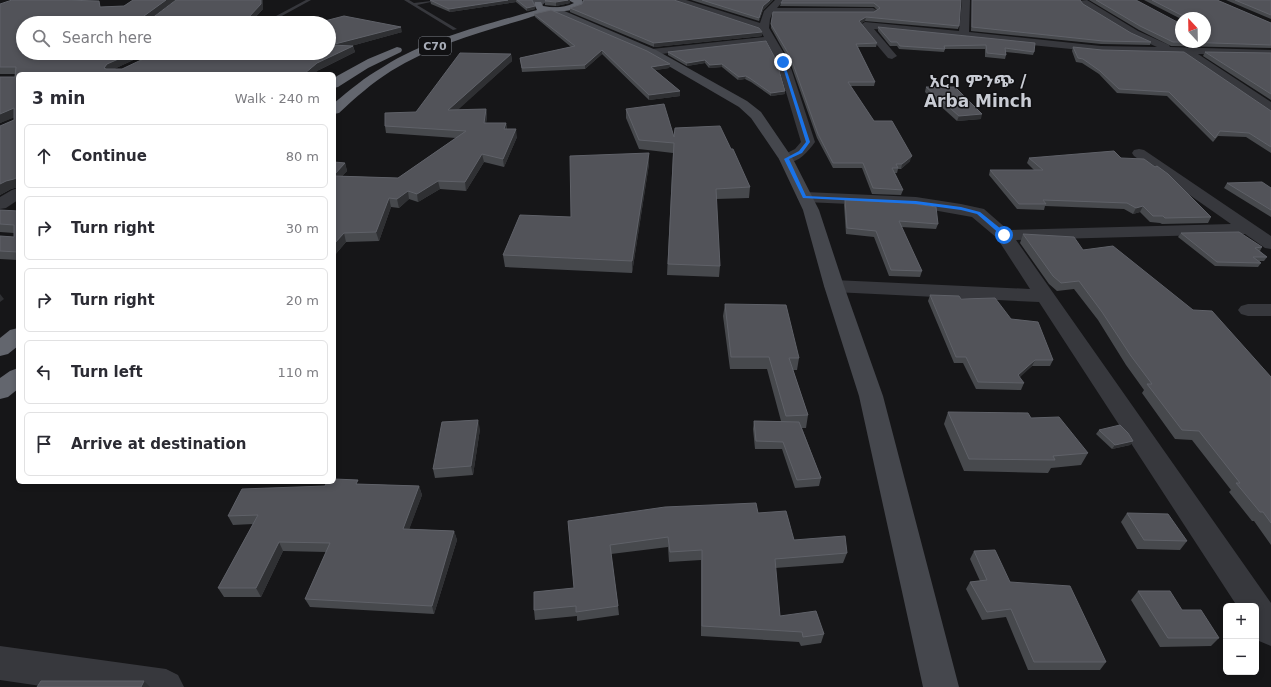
<!DOCTYPE html>
<html lang="en">
<head>
<meta charset="utf-8">
<style>
  :root { --surface:#fff; --page:#f7f7f7; --text:#2b2b33; --muted:#7c7c81; --line:#e1e1e2 }
  body { margin:0; font-family:"DejaVu Sans","Noto Sans Ethiopic",sans-serif; background:var(--page); color:var(--text) }
  .controls { position:absolute; right:12px; bottom:12px; display:grid; overflow:hidden; border-radius:6px; box-shadow:0 2px 6px #0003 }
  .controls button { width:36px; height:36px; display:grid; place-items:center; padding:0; border:0; border-bottom:1px solid var(--line); background:var(--surface); color:var(--text); font:20px sans-serif }
  .compass { position:absolute; left:1175px; top:12px; width:36px; height:36px; border-radius:50%; background:var(--surface); box-shadow:0 2px 6px #0003; rotate:338deg }
  .stop { position:absolute; width:12px; height:12px; margin:-9px; border:3px solid #1a73e8; border-radius:50%; background:#fff }
  .stop.end { background:#1a73e8; border-color:#fff; box-shadow:0 1px 4px #0008 }
  .list { margin:0; padding:0; list-style:none }
  h2 { display:flex; justify-content:space-between; align-items:center; height:52px; margin:0; padding:0 16px; font-size:17px }
  h2 small { font-size:13px; font-weight:400; color:var(--muted) }
  .list li { display:grid; grid-template-columns:26px 1fr auto; gap:12px; align-items:center; box-sizing:border-box; height:64px; margin:0 8px 8px; padding:0 8px; border:1px solid var(--line); border-radius:6px }
  .list b { display:block; font-size:15px; white-space:nowrap }
  .list em { font-size:13px; font-style:normal; color:var(--muted) }
  .icon { flex:none; width:22px; height:22px; fill:none; stroke:currentColor; stroke-width:2; stroke-linecap:round; stroke-linejoin:round }
  .map { position:relative; flex:none; width:1271px; height:687px; overflow:hidden }
  .search { position:absolute; background:var(--surface); box-shadow:0 2px 6px #0003; left:16px; top:16px; width:320px; height:44px; display:flex; align-items:center; gap:10px; box-sizing:border-box; padding:0 14px; border-radius:22px; color:var(--muted); font-size:15px }
  .panel { position:absolute; background:var(--surface); box-shadow:0 2px 6px #0003; left:16px; top:72px; width:320px; height:412px; border-radius:6px }
  .map>svg:first-child { display:block }
  .lines { fill:none; stroke-linecap:round; stroke-linejoin:round }
  .lane { fill:#37383d; fill-rule:evenodd }
  .street { fill:#37383d; fill-rule:evenodd }
  .secondary { fill:#45474d; fill-rule:evenodd }
  .highway { fill:#63666e; fill-rule:evenodd }
  .wall { fill:#47494d }
  .shaded-wall { fill:#2f3033 }
  .building { fill:#525359; stroke:#5f6168 }
  .route { fill:#1a73e8 }
  .labels { text-anchor:middle; dominant-baseline:central; stroke-width:3; stroke-linejoin:round; paint-order:stroke }
  .shield { fill:#111113; stroke:#7b7e86; stroke-width:1 }
  .shield-label { font-size:11px; font-weight:bold; fill:#a8adb8 }
  .far-town-label { font-size:17px; font-weight:bold; fill:#c9ccd4; stroke:#111113 }
</style>
</head>
<body>
<div class="map">
<svg width="1271" height="687" viewBox="0 0 1271 687">
  <rect width="100%" height="100%" fill="#161618"/>
  <g class="lines">
    <g class="lane">
      <polygon points="306,0 311,0 269,23 263,23"/>
      <polygon points="404,0 409,0 414,3 440,0 417,5 457,29 453,30"/>
    </g>
    <g class="street">
      <path d="M 673,0 L 686,0 L 760,23 L 764,11 L 775,0 L 784,0 L 777,8 L 873,8 L 878,11 L 873,14 L 772,14 L 770,19 L 769,28 L 789,62 L 815,142 C 807,153 796,166 781,162 L 779,159 L 781,156 L 795,149 L 801,142 L 777,62 L 767,42 L 652,55 L 647,52 L 652,49 L 764,37 L 760,30 L 674,2 Z"/>
      <polygon points="962,0 970,0 969,32 1101,46 1157,47 1130,35 1083,6 1078,1 1087,0 1138,31 1169,45 1170,47 1271,50 1271,56 1198,54 1271,102 1271,112 1266,111 1183,54 1101,52 874,29 897,56 892,59 888,58 860,25 865,22 959,31"/>
      <polygon points="1139,149 1144,150 1271,236 1271,249 1265,248 1245,234 1016,240 1271,603 1271,646 1259,641 1256,636 1256,606 1237,606 1039,302 834,292 827,290 824,286 827,282 834,280 1030,289 997,238 972,217 916,207 805,202 799,200 797,197 799,194 805,192 916,197 961,204 984,209 1008,230 1231,224 1134,156 1132,153 1134,150"/>
      <polygon points="18,188 18,200 6,208 0,209 0,197 12,190"/>
      <polygon points="1248,304 1271,304 1271,316 1248,316 1241,314 1238,310 1241,306"/>
      <polygon points="0,646 166,669 178,675 184,687 48,687 0,680"/>
    </g>
    <g class="secondary">
      <polygon points="530,0 545,0 546,2 542,5 531,2"/>
      <polygon points="555,7 656,50 747,101 761,112 793,159 819,210 844,286 883,396 959,687 923,687 859,396 824,286 803,210 779,159 751,118 739,107 648,54 552,12 550,10 552,8"/>
    </g>
    <g class="highway">
      <path d="M 568,0 L 582,0 L 583,2 L 581,7 C 570,12 560,11 548,12 C 540,13 530,18 522,20 C 478,33 431,46 391,71 C 372,83 355,98 339,113 L 334,114 L 334,103 C 350,90 365,77 383,67 C 429,38 485,25 537,10 L 534,4 L 535,2 L 541,2 L 543,6 C 554,8 564,8 574,3 Z"/>
      <polygon points="397,47 401,48 402,50 401,52 368,68 338,87 334,88 334,79 337,76 368,59"/>
      <polygon points="18,328 18,346 8,354 0,356 0,338 10,330"/>
      <polygon points="18,368 18,389 8,397 0,399 0,378 10,371"/>
    </g>
  </g>
  <g class="wall">
    <polygon points="133,0 175,0 150,19 263,9 250,23 23,23 23,53 148,53 114,69 122,69 198,57 219,55 329,23 402,32 351,46 353,46 355,52 319,70 18,74 18,187 11,189 0,195 0,126 14,120 14,117 0,123 0,77 15,77 15,74 0,74 0,4 101,7 124,6"/>
    <polygon points="430,0 532,0 535,6 535,9 527,11 516,2 450,12 431,4"/>
    <polygon points="583,0 674,0 762,36 654,47 570,12 570,8 582,4"/>
    <polygon points="691,0 773,0 763,10 759,21"/>
    <polygon points="961,0 959,26 958,29 865,21 861,23 877,43 876,47 858,47 875,82 874,86 850,86 874,121 910,161 901,169 898,169 897,173 895,173 903,190 901,195 872,194 862,168 833,168 817,138 790,62 771,28 771,24 874,12 877,10 874,7 780,6 781,3"/>
    <polygon points="972,0 1081,0 1080,0 1083,4 1131,33 1151,42 1150,45 1101,44 971,31"/>
    <polygon points="1089,0 1136,0 1181,42 1205,18 1181,18 1181,19 1144,0 1217,0 1271,23 1271,48 1171,46 1139,30"/>
    <polygon points="1226,0 1271,0 1271,19"/>
    <polygon points="545,1 570,3 556,6 545,5"/>
    <polygon points="534,14 670,64 669,68 655,70 680,91 680,96 649,100 602,54 585,69 522,72 520,58 571,47 535,17"/>
    <polygon points="878,27 1034,52 1033,55 1006,52 1006,55 1005,59 985,57 985,49 945,49 944,52 899,49 897,46 890,46 878,31"/>
    <polygon points="766,41 785,94 771,96 751,82 745,79 738,80 722,67 709,68 705,63 687,66 668,55 668,52"/>
    <polygon points="1073,47 1271,111 1271,153 1246,137 1218,136 1213,142 1167,96 1117,93 1099,74 1082,63 1076,62 1072,51"/>
    <polygon points="1205,52 1271,53 1271,100 1203,56"/>
    <polygon points="511,54 512,61 457,110 486,109 487,116 486,123 506,123 507,129 517,137 504,167 484,162 466,191 440,189 418,202 409,199 399,208 391,207 379,241 346,242 334,256 334,162 345,163 347,171 342,176 398,178 456,138 386,133 385,126 416,112"/>
    <polygon points="926,87 981,119 957,121 925,92"/>
    <polygon points="626,109 674,137 731,149 750,187 749,198 716,199 720,266 719,277 667,275 673,153 639,149 626,118"/>
    <polygon points="1029,158 1121,158 1211,217 1208,223 1162,224 1160,223 1150,222 1140,212 1133,214 1124,209 1045,206 1044,210 1017,209 989,175 990,170 1034,170 1027,163"/>
    <polygon points="649,164 632,273 505,267 503,255 571,217"/>
    <polygon points="1227,183 1271,188 1271,217 1224,188"/>
    <polygon points="845,200 938,224 936,229 901,227 922,271 920,277 889,276 874,237 846,234 844,205"/>
    <polygon points="0,210 18,211 18,260 0,259 0,236 14,237 14,233 0,232"/>
    <polygon points="1181,233 1262,247 1260,251 1267,257 1264,261 1259,261 1261,263 1258,267 1215,266 1178,237"/>
    <polygon points="1023,234 1083,250 1271,377 1271,545 1254,521 1252,521 1229,492 1231,490 1192,440 1175,439 1142,393 1144,390 1126,365 1098,320 1074,289 1057,291 1049,284 1020,243"/>
    <polygon points="930,295 961,299 1011,319 1053,360 1050,366 1032,366 1019,377 1024,383 1021,390 976,389 963,363 954,363 928,301"/>
    <polygon points="725,304 799,358 797,370 793,370 808,415 806,428 802,428 821,478 819,486 795,488 782,449 755,449 753,429 754,421 781,421 767,369 730,369 723,316"/>
    <polygon points="948,412 1031,418 1088,453 1081,465 1051,468 1048,473 964,471 944,424"/>
    <polygon points="480,429 473,475 435,478 433,469"/>
    <polygon points="1099,430 1133,441 1130,445 1112,449 1096,434"/>
    <polygon points="359,484 419,486 422,495 409,529 454,531 457,540 434,614 310,607 305,599 326,552 283,551 261,597 224,597 218,588 253,524 233,525 228,516 325,486"/>
    <polygon points="758,513 794,540 847,553 843,563 775,568 780,616 824,634 821,643 801,646 799,642 701,636 701,560 669,562 668,547 611,554 618,606 619,615 577,621 577,616 535,620 534,610 574,588 568,521"/>
    <polygon points="1127,513 1187,541 1180,550 1137,549 1121,522"/>
    <polygon points="974,551 1010,582 1106,662 1100,670 1028,670 1006,617 982,620 966,589 970,582 980,581 970,559"/>
    <polygon points="1138,591 1182,610 1219,638 1211,646 1160,647 1131,600"/>
  </g>
  <g class="shaded-wall">
    <polygon points="166,0 175,0 146,22 144,18 144,16"/>
    <polygon points="261,0 263,0 263,9 250,23 249,23 248,18"/>
    <polygon points="508,0 516,0 516,2 450,12 449,9"/>
    <polygon points="567,0 570,0 570,3 556,6 556,2"/>
    <polygon points="770,0 773,0 763,10 759,21 759,18 763,6"/>
    <polygon points="535,6 535,9 527,11 527,8"/>
    <polygon points="866,17 865,21 859,25 859,21"/>
    <polygon points="401,27 402,32 333,51 331,45"/>
    <polygon points="762,32 762,36 654,47 654,43"/>
    <polygon points="353,46 355,52 319,70 314,74 304,74 317,63"/>
    <polygon points="602,50 602,54 585,69 585,65"/>
    <polygon points="132,53 148,53 110,71 108,74 104,68 107,64"/>
    <polygon points="511,54 512,61 449,118 448,110"/>
    <polygon points="705,60 705,63 687,66 687,63"/>
    <polygon points="670,64 669,68 651,71 651,67"/>
    <polygon points="722,64 722,67 709,68 710,65"/>
    <polygon points="746,76 745,79 738,80 739,77"/>
    <polygon points="680,91 680,96 649,100 649,95"/>
    <polygon points="785,91 785,94 771,96 771,93"/>
    <polygon points="14,108 18,116 0,123 0,114"/>
    <polygon points="486,109 487,116 485,131 484,123"/>
    <polygon points="982,114 981,119 957,121 959,116"/>
    <polygon points="506,123 507,131 504,129"/>
    <polygon points="516,129 517,137 504,167 503,159"/>
    <polygon points="649,153 649,164 632,273 632,261"/>
    <polygon points="482,154 484,162 466,191 465,182"/>
    <polygon points="912,156 910,161 901,169 902,164"/>
    <polygon points="345,163 347,171 335,184 334,181 334,175"/>
    <polygon points="18,177 18,187 11,189 0,195 0,184 6,181"/>
    <polygon points="438,181 440,189 418,202 417,194"/>
    <polygon points="408,191 409,199 399,208 397,199"/>
    <polygon points="389,198 391,207 379,241 376,232"/>
    <polygon points="1143,206 1140,212 1133,214 1136,208"/>
    <polygon points="344,233 346,242 334,256 334,244"/>
    <polygon points="0,294 4,299 0,302"/>
    <polygon points="1035,360 1032,366 1015,382 1018,375"/>
    <polygon points="478,420 480,429 473,475 471,466"/>
    <polygon points="1133,441 1130,445 1112,449 1115,445"/>
    <polygon points="419,486 422,495 406,538 403,529"/>
    <polygon points="454,531 457,540 434,614 432,606"/>
    <polygon points="279,542 283,551 261,597 256,588"/>
    <polygon points="144,681 150,687 141,687"/>
  </g>
  <g class="building">
    <polygon points="12,0 64,0 99,1 100,7 124,6 133,0 166,0 144,16 144,18 151,19 176,0 261,0 261,4 248,18 197,21 194,23 23,23 23,53 132,53 107,64 104,68 106,69 122,69 156,53 172,53 197,54 198,57 204,55 219,55 221,53 329,53 329,23 317,23 344,16 401,27 331,45 353,46 317,63 304,74 18,74 18,177 14,179 6,181 0,184 0,126 14,120 14,108 0,114 0,77 15,77 16,67 0,67 0,4"/>
    <polygon points="430,0 508,0 449,9"/>
    <polygon points="517,0 532,0 535,6 527,8"/>
    <polygon points="546,0 568,0 556,2 545,1"/>
    <polygon points="584,0 674,0 759,28 762,32 654,43 570,8 582,4"/>
    <polygon points="702,0 770,0 763,6 759,18"/>
    <polygon points="783,0 961,0 959,26 866,17 859,21 877,43 856,44 875,82 848,82 874,121 892,121 912,156 902,164 896,164 898,168 892,168 903,190 873,188 863,163 833,163 818,134 791,58 771,24 773,12 874,12 880,8 874,3 781,3"/>
    <polygon points="972,0 1080,0 1083,4 1131,33 1151,42 1103,41 972,27"/>
    <polygon points="1096,0 1136,0 1181,24 1181,42 1173,42 1140,26"/>
    <polygon points="1152,0 1217,0 1271,23 1271,45 1184,42 1205,42 1205,18 1183,18 1183,16"/>
    <polygon points="1235,0 1271,0 1271,15"/>
    <polygon points="551,10 647,51 670,64 651,67 680,91 649,95 602,50 585,65 522,68 520,58 575,46 534,14"/>
    <polygon points="878,27 1035,43 1034,52 1005,48 1006,55 987,53 986,45 944,46 945,49 900,46 897,42 891,42"/>
    <polygon points="766,41 776,60 785,91 771,93 751,79 746,76 739,77 722,64 710,65 705,60 687,63 668,52"/>
    <polygon points="1073,47 1102,50 1184,52 1271,111 1271,147 1249,133 1220,131 1215,138 1169,92 1119,89 1100,71 1083,59 1078,58"/>
    <polygon points="1205,52 1271,53 1271,94"/>
    <polygon points="460,53 511,54 448,110 486,109 484,123 506,123 504,129 516,129 503,159 482,154 465,182 438,181 417,194 408,191 397,199 389,198 376,232 344,233 334,244 334,176 398,178 466,131 385,126 385,113 416,112"/>
    <polygon points="926,87 955,87 982,114 959,116"/>
    <polygon points="664,104 674,137 675,128 720,126 731,149 733,149 750,187 716,189 720,266 668,264 674,143 639,140 626,109"/>
    <polygon points="1114,151 1121,158 1144,159 1155,167 1157,166 1168,174 1211,217 1165,218 1163,216 1153,216 1143,206 1136,208 1127,203 1043,200 1046,204 1019,204 990,170 1043,170 1029,158"/>
    <polygon points="649,153 632,261 503,255 520,215 571,217 570,156"/>
    <polygon points="334,162 345,163 334,175"/>
    <polygon points="1262,182 1271,188 1271,210 1227,183"/>
    <polygon points="845,200 909,203 936,207 938,224 899,221 922,271 891,270 876,231 847,228"/>
    <polygon points="0,210 18,211 18,252 0,251 0,236 14,237 14,225 0,224"/>
    <polygon points="1239,232 1262,247 1255,248 1267,257 1253,257 1261,263 1217,262 1181,233"/>
    <polygon points="1023,234 1074,237 1083,250 1113,246 1193,310 1212,311 1271,377 1271,523 1263,512 1260,512 1236,483 1240,483 1199,431 1182,430 1147,384 1152,384 1131,356 1102,312 1079,281 1061,283 1053,276"/>
    <polygon points="930,295 959,296 961,299 995,298 1011,319 1038,322 1053,360 1035,360 1018,375 1024,383 978,382 966,357 956,357"/>
    <polygon points="725,304 786,305 799,358 789,358 808,415 786,416 769,357 731,357"/>
    <polygon points="948,412 1028,413 1031,418 1059,417 1088,453 1053,456 1055,460 969,459"/>
    <polygon points="478,420 471,466 433,469 442,422"/>
    <polygon points="754,421 799,422 821,478 797,480 783,442 756,441"/>
    <polygon points="1120,425 1128,433 1133,441 1115,445 1099,430"/>
    <polygon points="334,479 358,480 356,484 419,486 403,529 454,531 432,606 305,599 330,543 279,542 256,588 218,588 258,515 228,516 242,489 325,486 327,482 334,482"/>
    <polygon points="756,503 758,513 786,511 794,540 845,536 847,553 775,559 780,616 816,611 824,634 803,637 802,632 702,626 702,550 670,552 668,537 610,545 618,606 576,612 576,606 534,610 534,592 574,588 568,521 665,507"/>
    <polygon points="1127,513 1168,514 1187,541 1144,540"/>
    <polygon points="995,550 1010,582 1070,586 1106,662 1034,662 1011,609 987,612 970,582 987,580 974,551"/>
    <polygon points="1138,591 1170,591 1182,610 1201,610 1219,638 1168,638"/>
    <polygon points="41,681 144,681 141,687 37,687"/>
  </g>
  <polygon class="route" points="781,61 784,62 810,142 802,153 789,159 806,196 916,201 961,207 980,212 1006,233 1006,236 1002,236 977,214 961,210 916,204 803,198 784,159 799,151 806,142"/>
  <g class="labels">
    <rect class="shield" x="419" y="37" width="32" height="18" rx="3"/>
    <g class="shield-label">
      <text x="435" y="46">C70</text>
    </g>
    <g class="far-town-label">
      <text x="978" y="81">አርባ ምንጭ /<tspan x="978" dy="20">Arba Minch</tspan></text>
    </g>
  </g>
</svg>
<div class="controls">
<button>+</button>
<button>−</button>
</div>
<svg class="compass" viewBox="-18 -18 36 36"><path d="M0-13l5 13h-10z" fill="#e53935"/><path d="M0 13l5-13h-10z" fill="#7c7c81"/></svg>
<div class="stop" style="left:1004px;top:235px"></div>
<div class="stop end" style="left:783px;top:62px"></div>
<div class="search"><svg class="icon" aria-label="search" viewBox="0 0 24 24"><circle cx="10" cy="10" r="6"/><path d="M15 15l6 6"/></svg>Search here</div>
<section class="panel">
<h2>3 min<small>Walk · 240 m</small></h2>
<ul class="list">
<li><svg class="icon" aria-label="ahead" viewBox="0 0 24 24"><path d="M12 20V5M6 11l6-6 6 6"/></svg><div><b>Continue</b></div><em>80 m</em></li>
<li><svg class="icon" aria-label="right" viewBox="0 0 24 24"><path d="M7 20v-9h11M14 6l5 5-5 5"/></svg><div><b>Turn right</b></div><em>30 m</em></li>
<li><svg class="icon" aria-label="right" viewBox="0 0 24 24"><path d="M7 20v-9h11M14 6l5 5-5 5"/></svg><div><b>Turn right</b></div><em>20 m</em></li>
<li><svg class="icon" aria-label="left" viewBox="0 0 24 24"><path d="M17 20v-9H6M10 6l-5 5 5 5"/></svg><div><b>Turn left</b></div><em>110 m</em></li>
<li><svg class="icon" aria-label="arrive" viewBox="0 0 24 24"><path d="M6 21V4h12l-3 4 3 4H6"/></svg><div><b>Arrive at destination</b></div></li>
</ul>
</section>
</div>
</body>
</html>
